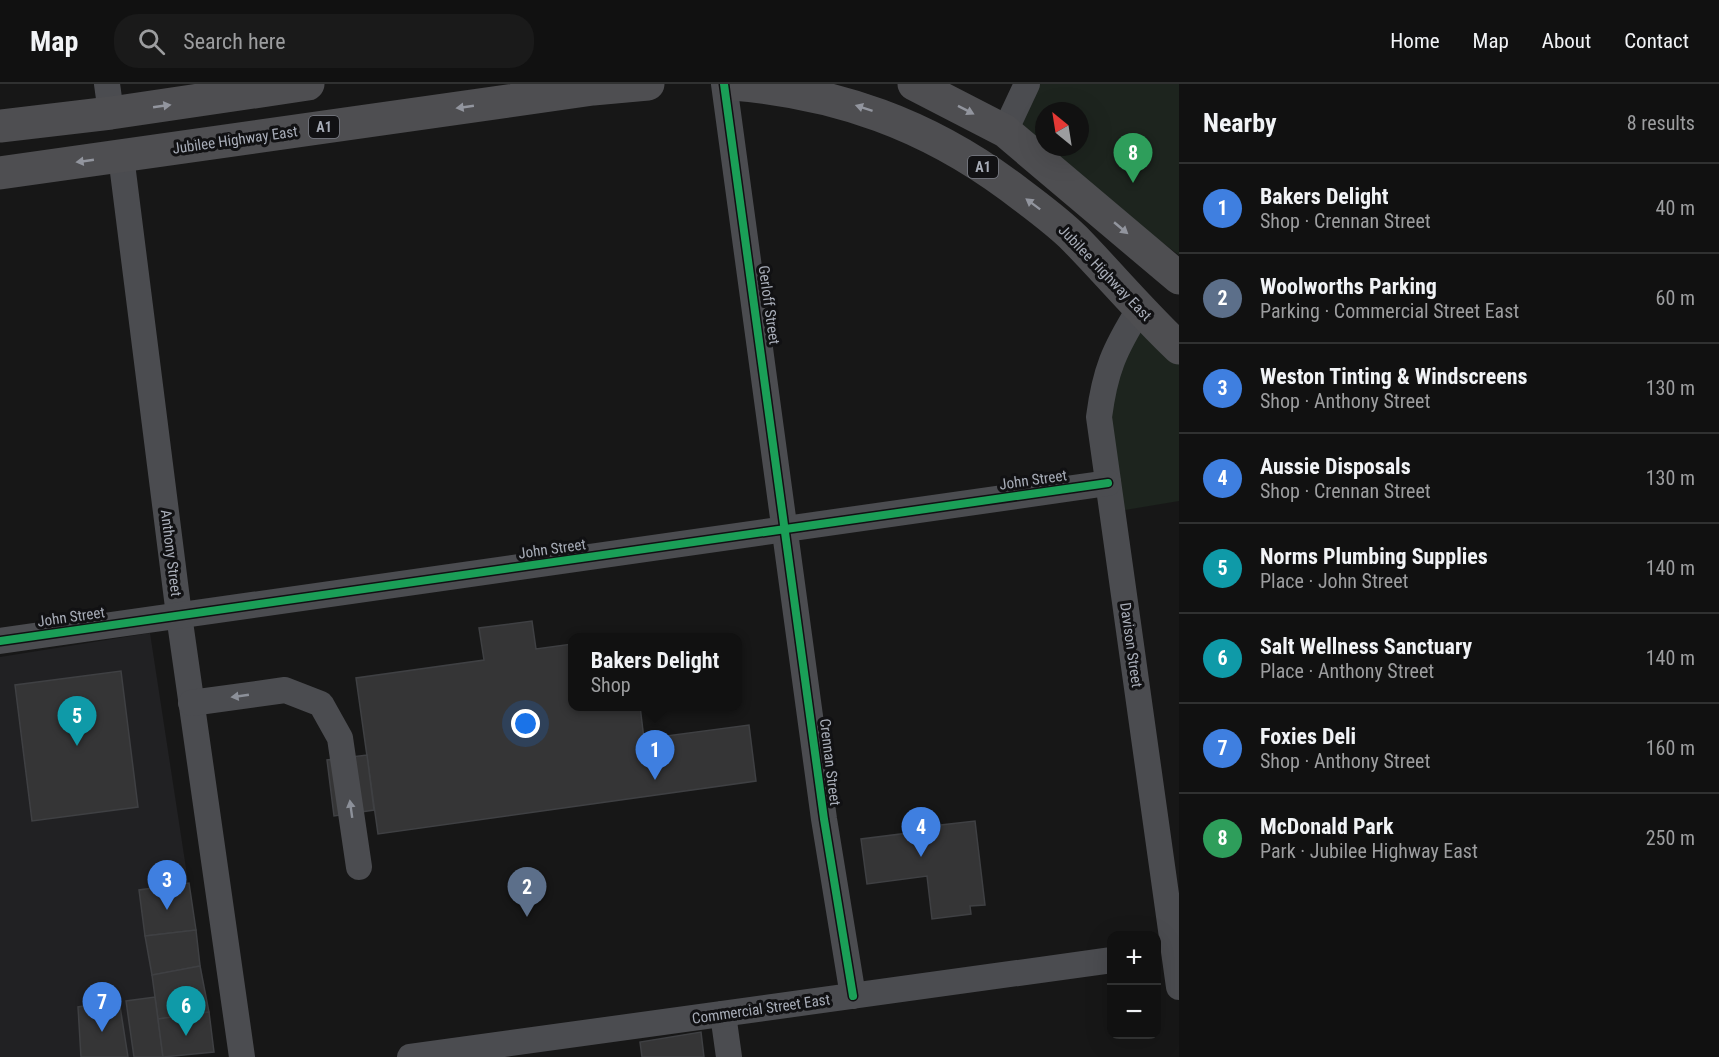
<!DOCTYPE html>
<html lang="en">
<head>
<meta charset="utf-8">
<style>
  :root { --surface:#111; --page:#1a1a1a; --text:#f1f3f6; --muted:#9c9d9f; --line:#303131; --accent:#757880 }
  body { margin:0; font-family:"Roboto Condensed",sans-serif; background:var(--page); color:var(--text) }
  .controls { position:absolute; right:18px; bottom:18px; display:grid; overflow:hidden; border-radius:12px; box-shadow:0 6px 24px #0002 }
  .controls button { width:54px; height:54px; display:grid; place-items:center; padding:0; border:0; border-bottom:2px solid var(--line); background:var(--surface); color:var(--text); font:30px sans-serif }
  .compass { position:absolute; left:1035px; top:18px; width:54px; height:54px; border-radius:50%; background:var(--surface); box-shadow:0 6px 24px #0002; rotate:330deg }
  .you { position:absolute; left:526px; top:640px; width:21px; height:21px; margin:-15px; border:4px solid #fff; border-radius:50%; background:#1a73e8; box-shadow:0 0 0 9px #1a73e833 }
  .badge { display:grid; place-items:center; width:39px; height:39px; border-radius:50%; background:var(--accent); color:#fff; font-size:20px; font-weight:700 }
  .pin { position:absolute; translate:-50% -50px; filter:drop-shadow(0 2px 3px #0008) }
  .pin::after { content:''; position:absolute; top:32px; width:21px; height:18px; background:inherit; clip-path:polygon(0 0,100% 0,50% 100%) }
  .popup { position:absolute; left:568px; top:549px; width:174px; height:78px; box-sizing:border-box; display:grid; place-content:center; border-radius:12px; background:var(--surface); filter:drop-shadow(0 2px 4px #0005); font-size:20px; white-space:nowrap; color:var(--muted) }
  .popup b { font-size:22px; color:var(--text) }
  .popup::after { content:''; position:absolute; left:50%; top:100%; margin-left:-12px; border:12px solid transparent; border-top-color:var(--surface) }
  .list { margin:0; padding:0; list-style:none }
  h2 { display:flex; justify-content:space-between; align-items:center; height:78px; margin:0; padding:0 24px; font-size:26px }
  h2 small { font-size:20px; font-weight:400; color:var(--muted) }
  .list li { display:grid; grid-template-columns:39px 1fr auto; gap:18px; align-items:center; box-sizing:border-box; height:90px; padding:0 24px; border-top:2px solid var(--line) }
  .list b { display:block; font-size:22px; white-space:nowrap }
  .list p { margin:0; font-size:20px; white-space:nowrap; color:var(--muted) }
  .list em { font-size:20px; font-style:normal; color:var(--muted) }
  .icon { flex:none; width:33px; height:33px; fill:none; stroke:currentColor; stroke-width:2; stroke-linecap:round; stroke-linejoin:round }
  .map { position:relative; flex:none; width:1179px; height:973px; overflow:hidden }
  header { display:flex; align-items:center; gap:36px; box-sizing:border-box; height:84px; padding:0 30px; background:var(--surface); border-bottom:2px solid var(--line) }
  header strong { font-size:28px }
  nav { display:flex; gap:33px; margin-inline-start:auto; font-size:21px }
  .search { width:420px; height:54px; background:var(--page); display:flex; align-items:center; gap:15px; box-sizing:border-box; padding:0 21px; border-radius:24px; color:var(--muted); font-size:22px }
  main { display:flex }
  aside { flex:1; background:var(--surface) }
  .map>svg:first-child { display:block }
  .built { fill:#212123 }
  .green { fill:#1d241e; fill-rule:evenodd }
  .building { fill:#353536; stroke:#3f4043; stroke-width:1.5 }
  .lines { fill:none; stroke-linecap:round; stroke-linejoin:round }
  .minor { stroke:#4b4c50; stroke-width:26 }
  .highway { stroke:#4e4e51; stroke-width:33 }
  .cycleway-casing { stroke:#111113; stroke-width:11 }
  .cycleway { stroke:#1a9f57; stroke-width:8 }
  .oneway { fill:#92959e }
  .oneway2 { fill:#8c9099 }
  .labels { text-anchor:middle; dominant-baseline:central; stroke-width:6; stroke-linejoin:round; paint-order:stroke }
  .shield { fill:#111113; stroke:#7b7e86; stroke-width:1.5 }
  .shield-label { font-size:14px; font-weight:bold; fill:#a8adb8 }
  .street-label { font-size:15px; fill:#a8adb8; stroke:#111113 }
</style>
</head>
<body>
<header>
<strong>Map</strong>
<div class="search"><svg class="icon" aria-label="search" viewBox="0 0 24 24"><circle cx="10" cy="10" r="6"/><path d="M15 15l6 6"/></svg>Search here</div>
<nav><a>Home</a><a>Map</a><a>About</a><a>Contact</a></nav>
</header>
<main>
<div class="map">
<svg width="1179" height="973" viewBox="0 0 1179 973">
  <rect width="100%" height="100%" fill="#171717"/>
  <polygon class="built" points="150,549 214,967 174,973 0,973 0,573"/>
  <g class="green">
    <path d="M 1038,0 L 1179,0 L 1179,171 L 1130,135 L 1018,42 ZM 1044,27 L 1080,27 L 1080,63 L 1044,63 Z"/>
    <polygon points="1139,236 1179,273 1179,417 1119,427 1104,331"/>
  </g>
  <g class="building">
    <polygon points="532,537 536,565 572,560 572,622 640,622 644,655 749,641 756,697 378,750 356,594 484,576 479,544"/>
    <polygon points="121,587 138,723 32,737 15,601"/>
    <polygon points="367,671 374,726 334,732 327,676"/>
    <polygon points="975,737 985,821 970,822 971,830 932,835 927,792 867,800 861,755 932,746 932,742"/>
    <polygon points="189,799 196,846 145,852 139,806"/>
    <polygon points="196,846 200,882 152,891 145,852"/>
    <polygon points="200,882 209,928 158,935 152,891"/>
    <polygon points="155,913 163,973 134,973 126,917"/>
    <polygon points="119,916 128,973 81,973 78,923"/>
    <polygon points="209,928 214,968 163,973 158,935"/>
    <polygon points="701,948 704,973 642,973 640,958"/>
  </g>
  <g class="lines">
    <g class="minor">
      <polyline points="107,0 111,29"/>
      <polyline points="724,0 824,735 853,912"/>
      <polyline points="1005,47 1027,0"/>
      <polyline points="121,72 179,531 242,973"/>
      <path d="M 1139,226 C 1114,266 1105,287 1099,333 L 1179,903"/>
      <polyline points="0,557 1108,399"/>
      <polyline points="191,619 285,606 321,620 340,654 359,783"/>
      <polyline points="723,930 729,973"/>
      <polyline points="410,973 1112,876"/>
    </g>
    <g class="highway">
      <path d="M 733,0 C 838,9 926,40 1011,103 C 1033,120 1056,136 1075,155 C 1110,191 1142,229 1179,264"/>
      <polyline points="914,0 1005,47 1179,194"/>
      <polyline points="0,42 111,29 308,0"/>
      <polyline points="0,89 593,5 648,0"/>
    </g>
    <defs>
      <g id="cycleway">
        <polyline points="724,0 824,735 853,912"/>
        <polyline points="0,557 1108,399"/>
      </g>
    </defs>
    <use href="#cycleway" class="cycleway-casing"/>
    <use href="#cycleway" class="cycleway"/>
  </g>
  <defs><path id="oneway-solid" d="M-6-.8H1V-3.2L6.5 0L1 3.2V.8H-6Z" transform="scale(1.5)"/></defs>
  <g class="oneway">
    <use href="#oneway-solid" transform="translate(162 22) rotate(-8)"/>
    <use href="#oneway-solid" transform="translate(465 23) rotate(172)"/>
    <use href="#oneway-solid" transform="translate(864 24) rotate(-162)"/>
    <use href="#oneway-solid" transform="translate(966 26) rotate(27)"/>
    <use href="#oneway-solid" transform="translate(85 77) rotate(172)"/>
    <use href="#oneway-solid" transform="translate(1033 120) rotate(-143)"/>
    <use href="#oneway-solid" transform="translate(1121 144) rotate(40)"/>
  </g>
  <g class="oneway2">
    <use href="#oneway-solid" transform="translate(240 612) rotate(172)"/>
    <use href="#oneway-solid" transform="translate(351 725) rotate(-98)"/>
  </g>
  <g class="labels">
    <g class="shield">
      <rect x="309" y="32" width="30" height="22" rx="4.5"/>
      <rect x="968" y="72" width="30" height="22" rx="4.5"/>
    </g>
    <g class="shield-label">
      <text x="324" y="43">A1</text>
      <text x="983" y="83">A1</text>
    </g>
    <g class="street-label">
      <text transform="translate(235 56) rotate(-8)">Jubilee Highway East</text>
      <text transform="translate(1105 189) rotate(46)">Jubilee Highway East</text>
      <text transform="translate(769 221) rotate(82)">Gerloff Street</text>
      <text transform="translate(1033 396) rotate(-8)">John Street</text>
      <text transform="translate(552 465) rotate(-8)">John Street</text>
      <text transform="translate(171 469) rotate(83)">Anthony Street</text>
      <text transform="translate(71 533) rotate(-8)">John Street</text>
      <text transform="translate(1131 561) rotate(82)">Davison Street</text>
      <text transform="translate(830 678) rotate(83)">Crennan Street</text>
      <text transform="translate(761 925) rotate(-8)">Commercial Street East</text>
    </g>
  </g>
</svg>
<div class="controls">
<button>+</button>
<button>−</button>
</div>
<svg class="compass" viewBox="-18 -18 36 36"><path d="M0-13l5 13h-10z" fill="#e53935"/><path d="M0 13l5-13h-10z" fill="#9c9d9f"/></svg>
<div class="you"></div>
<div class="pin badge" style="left:655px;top:696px;background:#3f7fe0">1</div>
<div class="popup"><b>Bakers Delight</b>Shop</div>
<div class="pin badge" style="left:527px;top:833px;background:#5c6f8a">2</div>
<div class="pin badge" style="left:167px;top:826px;background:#3f7fe0">3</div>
<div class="pin badge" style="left:921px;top:773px;background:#3f7fe0">4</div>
<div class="pin badge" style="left:77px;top:662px;background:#0f9aa8">5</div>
<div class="pin badge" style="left:186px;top:952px;background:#0f9aa8">6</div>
<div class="pin badge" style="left:102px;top:948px;background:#3f7fe0">7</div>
<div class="pin badge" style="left:1133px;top:99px;background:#2e9e5b">8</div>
</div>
<aside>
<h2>Nearby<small>8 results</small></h2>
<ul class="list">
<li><span class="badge" style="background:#3f7fe0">1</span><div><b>Bakers Delight</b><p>Shop · Crennan Street</p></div><em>40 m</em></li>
<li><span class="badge" style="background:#5c6f8a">2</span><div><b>Woolworths Parking</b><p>Parking · Commercial Street East</p></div><em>60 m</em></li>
<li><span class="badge" style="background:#3f7fe0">3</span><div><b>Weston Tinting &amp; Windscreens</b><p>Shop · Anthony Street</p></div><em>130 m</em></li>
<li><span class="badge" style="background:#3f7fe0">4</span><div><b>Aussie Disposals</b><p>Shop · Crennan Street</p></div><em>130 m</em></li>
<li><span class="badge" style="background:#0f9aa8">5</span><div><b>Norms Plumbing Supplies</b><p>Place · John Street</p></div><em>140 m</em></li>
<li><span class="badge" style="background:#0f9aa8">6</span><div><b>Salt Wellness Sanctuary</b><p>Place · Anthony Street</p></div><em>140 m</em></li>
<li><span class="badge" style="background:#3f7fe0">7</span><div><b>Foxies Deli</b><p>Shop · Anthony Street</p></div><em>160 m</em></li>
<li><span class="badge" style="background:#2e9e5b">8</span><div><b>McDonald Park</b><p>Park · Jubilee Highway East</p></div><em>250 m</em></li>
</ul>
</aside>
</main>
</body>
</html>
